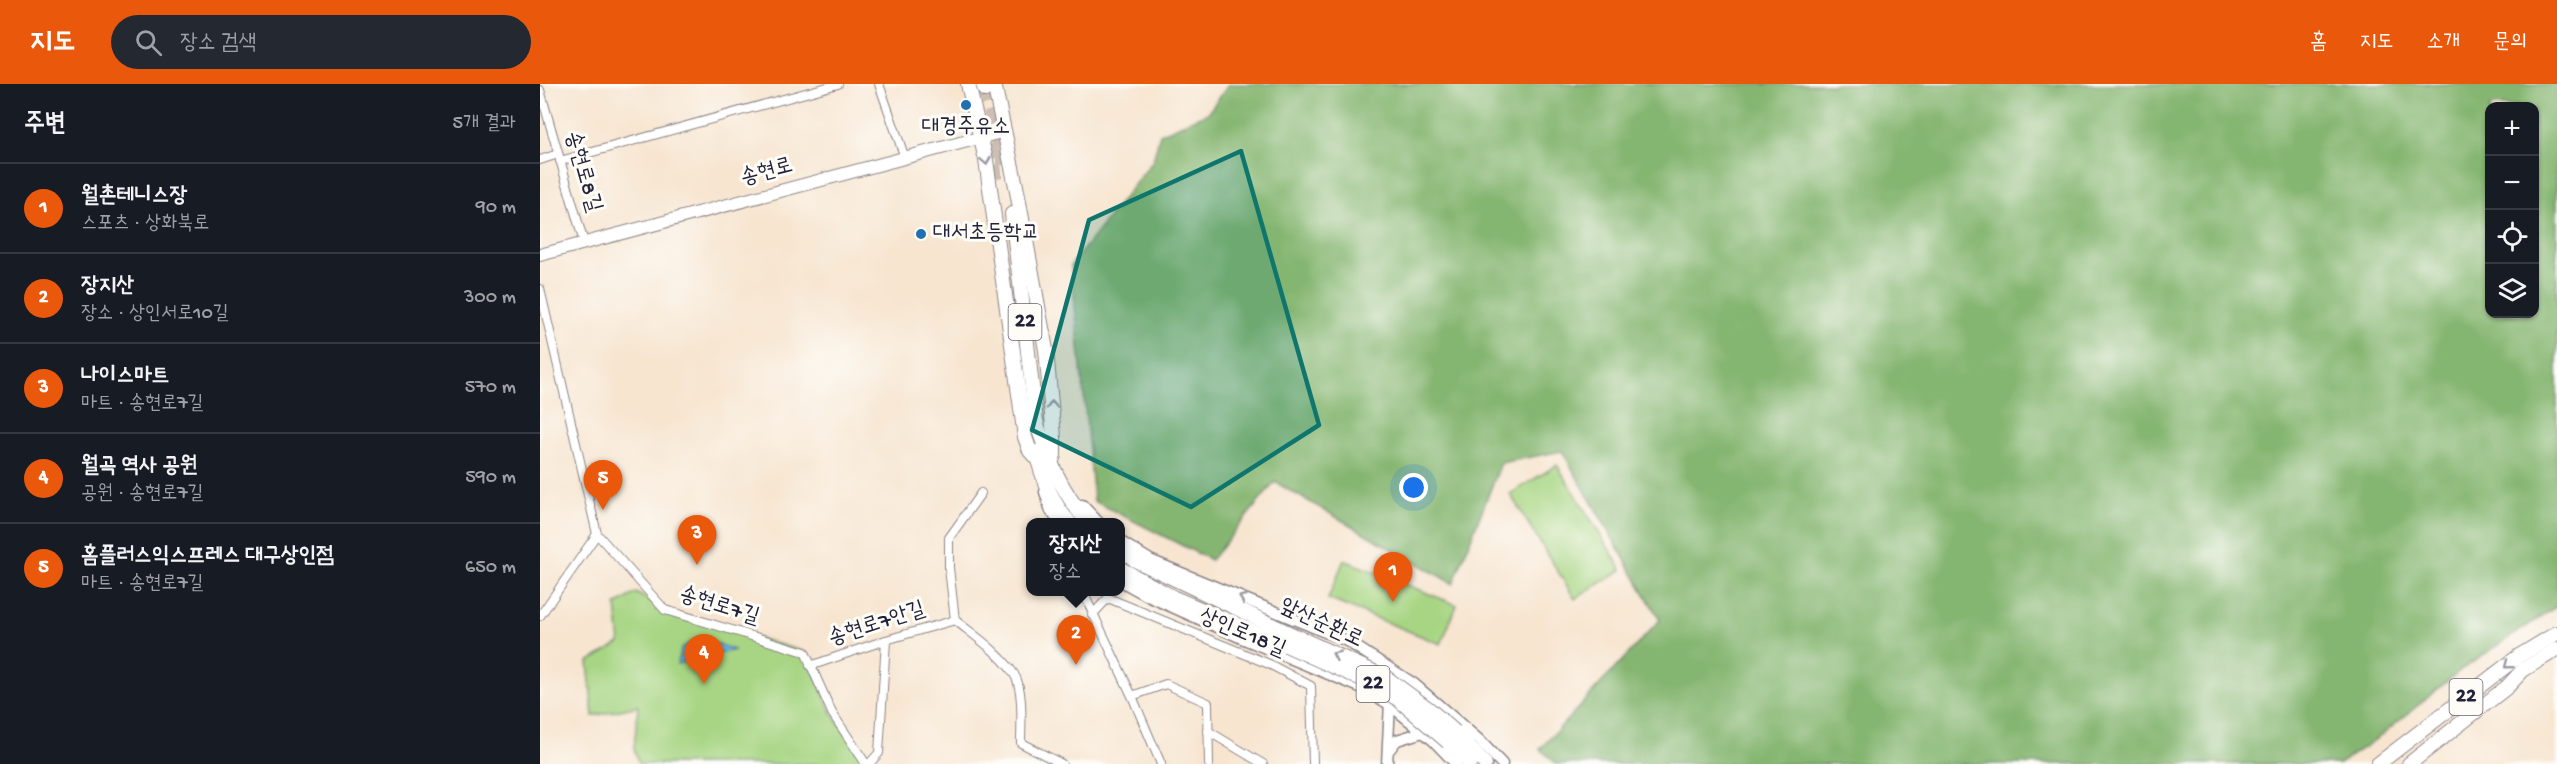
<!DOCTYPE html>
<html lang="ko">
<head>
<meta charset="utf-8">
<style>
  :root { --surface:#171b24; --page:#242831; --text:#f1f3f6; --muted:#9ea1a6; --line:#363941; --accent:#ea580c }
  body { margin:0; font-family:"Gochi Hand","Poor Story",sans-serif; background:var(--page); color:var(--text) }
  .controls { position:absolute; right:18px; top:18px; display:grid; overflow:hidden; border-radius:12px; box-shadow:0 2px 4px #0004 }
  .controls button { width:54px; height:54px; display:grid; place-items:center; padding:0; border:0; border-bottom:2px solid var(--line); background:var(--surface); color:var(--text); font:30px sans-serif }
  .you { position:absolute; left:874px; top:404px; width:21px; height:21px; margin:-15px; border:4px solid #fff; border-radius:50%; background:#1a73e8; box-shadow:0 0 0 9px #1a73e833 }
  .badge { display:grid; place-items:center; width:39px; height:39px; border-radius:50%; background:var(--accent); color:#fff; font-size:20px; font-weight:700 }
  .pin { position:absolute; translate:-50% -50px; filter:drop-shadow(0 2px 3px #0008) }
  .pin::after { content:''; position:absolute; top:32px; width:21px; height:18px; background:inherit; clip-path:polygon(0 0,100% 0,50% 100%) }
  .popup { position:absolute; left:486px; top:434px; width:99px; height:78px; box-sizing:border-box; display:grid; place-content:center; border-radius:12px; background:var(--surface); filter:drop-shadow(0 2px 4px #0005); font-size:20px; white-space:nowrap; color:var(--muted) }
  .popup b { font-size:22px; color:var(--text) }
  .popup::after { content:''; position:absolute; left:50%; top:100%; margin-left:-12px; border:12px solid transparent; border-top-color:var(--surface) }
  .list { margin:0; padding:0; list-style:none }
  h2 { display:flex; justify-content:space-between; align-items:center; height:78px; margin:0; padding:0 24px; font-size:26px }
  h2 small { font-size:20px; font-weight:400; color:var(--muted) }
  .list li { display:grid; grid-template-columns:39px 1fr auto; gap:18px; align-items:center; box-sizing:border-box; height:90px; padding:0 24px; border-top:2px solid var(--line) }
  .list b { display:block; font-size:22px; white-space:nowrap }
  .list p { margin:0; font-size:20px; white-space:nowrap; color:var(--muted) }
  .list em { font-size:20px; font-style:normal; color:var(--muted) }
  .icon { flex:none; width:33px; height:33px; fill:none; stroke:currentColor; stroke-width:2; stroke-linecap:round; stroke-linejoin:round }
  .map { position:relative; flex:none; width:2017px; height:680px; overflow:hidden }
  header { display:flex; align-items:center; gap:36px; box-sizing:border-box; height:84px; padding:0 30px; background:var(--accent); color:#fff }
  header strong { font-size:28px }
  nav { display:flex; gap:33px; margin-inline-start:auto; font-size:21px }
  .search { width:420px; height:54px; background:var(--page); display:flex; align-items:center; gap:15px; box-sizing:border-box; padding:0 21px; border-radius:33px; color:var(--muted); font-size:22px }
  main { display:flex }
  aside { flex:1; background:var(--surface) }
  .map>svg:first-child { display:block }
  .green { fill:#a7d583; stroke:#647c5f; stroke-width:1.5 }
  .forest { fill:#85b671; stroke:#546c56; stroke-width:1.5; fill-rule:evenodd }
  .water { fill:#6ab6e4; stroke:#466c90; stroke-width:1.5 }
  .lines { fill:none; stroke-linecap:round; stroke-linejoin:round }
  .trunk-tunnel { stroke:#ccbeb2; stroke-width:14; stroke-dasharray:14 7; stroke-linecap:butt }
  .minor-casing { stroke:#8c8486; stroke-width:10 }
  .tertiary-casing { stroke:#8c8486; stroke-width:13 }
  .secondary-casing { stroke:#8c8486; stroke-width:14 }
  .trunk-casing { stroke:#8c8486; stroke-width:16 }
  .minor { stroke:#fff; stroke-width:8 }
  .tertiary { stroke:#fff; stroke-width:10 }
  .secondary { stroke:#fff; stroke-width:12 }
  .trunk { stroke:#fff; stroke-width:14 }
  .trunk-bridge-casing { stroke:#8c8486; stroke-width:16; stroke-linecap:butt }
  .trunk-bridge { stroke:#fff; stroke-width:14 }
  .oneway { stroke:#9c9ca7 }
  .marked { fill:#0f766e; fill-opacity:0.2; stroke:#0f766e; stroke-width:4.5; stroke-linejoin:round }
  .poi-dot { fill:#1f6fb2; stroke:#fdfcf7; stroke-width:2 }
  .labels { text-anchor:middle; dominant-baseline:central; stroke-width:6; stroke-linejoin:round; paint-order:stroke }
  .shield { fill:#fdfcf7; stroke:#646373; stroke-width:1.5 }
  .shield-label { font-size:21px; font-weight:bold; fill:#22223b }
  .poi-label { font-size:22px; fill:#22223b; stroke:#fdfcf7 }
  .street-label { font-size:22px; fill:#22223b; stroke:#fdfcf7 }
</style>
</head>
<body>
<header>
<strong>지도</strong>
<div class="search"><svg class="icon" aria-label="search" viewBox="0 0 24 24"><circle cx="10" cy="10" r="6"/><path d="M15 15l6 6"/></svg>장소 검색</div>
<nav><a>홈</a><a>지도</a><a>소개</a><a>문의</a></nav>
</header>
<main>
<aside>
<h2>주변<small>5개 결과</small></h2>
<ul class="list">
<li><span class="badge">1</span><div><b>월촌테니스장</b><p>스포츠 · 상화북로</p></div><em>90 m</em></li>
<li><span class="badge">2</span><div><b>장지산</b><p>장소 · 상인서로10길</p></div><em>300 m</em></li>
<li><span class="badge">3</span><div><b>나이스마트</b><p>마트 · 송현로7길</p></div><em>570 m</em></li>
<li><span class="badge">4</span><div><b>월곡 역사 공원</b><p>공원 · 송현로7길</p></div><em>590 m</em></li>
<li><span class="badge">5</span><div><b>홈플러스익스프레스 대구상인점</b><p>마트 · 송현로7길</p></div><em>650 m</em></li>
</ul>
</aside>
<div class="map">
<svg width="2017" height="680" viewBox="0 0 2017 680">
  <rect width="100%" height="100%" fill="#fdfcf7"/>
  <filter id="ink" filterUnits="userSpaceOnUse"><feTurbulence type="fractalNoise" baseFrequency=".0167" numOctaves="2"/><feDisplacementMap in="SourceGraphic" scale="12" xChannelSelector="R" yChannelSelector="G"/><feConvolveMatrix kernelMatrix="1 2 1 2 8 2 1 2 1" color-interpolation-filters="sRGB"/></filter>
  <filter id="wash" filterUnits="userSpaceOnUse"><feTurbulence type="fractalNoise" baseFrequency=".008" numOctaves="4" result="noise"/><feDisplacementMap in="SourceGraphic" scale="24" xChannelSelector="R" yChannelSelector="G"/><feGaussianBlur stdDeviation="1.35" result="paint"/><feColorMatrix in="noise" values="0 0 0 0 0 0 0 0 0 0 0 0 0 0 0 0 0 1.4 0 .05"/><feComposite in="paint" operator="in"/></filter>
  <g filter="url(#wash)">
    <rect width="100%" height="100%" fill="#f7e5d0"/>
    <g class="green">
      <polygon points="1017,381 1082,486 1035,515 970,410"/>
      <polygon points="804,476 917,521 901,560 788,515"/>
      <polygon points="96,509 125,526 265,568 292,629 326,680 99,680 94,665 98,622 53,632 48,578 80,559 76,521"/>
    </g>
    <path class="forest" d="M 689,0 L 2017,0 L 2017,522 L 1922,585 L 1842,651 L 1799,680 L 1017,680 L 1000,665 L 1120,536 L 1022,367 L 961,379 L 913,500 L 735,398 L 671,476 L 554,417 L 531,181 L 613,77 L 620,50 L 668,29 ZM 1950,22 L 1994,22 L 1994,230 L 1950,230 Z"/>
    <polygon class="water" points="153,557 172,558 194,566 137,580 142,564"/>
  </g>
  <g filter="url(#ink)">
    <g class="lines">
      <g class="trunk-tunnel">
        <polyline points="445,6 466,87"/>
        <polyline points="452,60 456,98"/>
      </g>
      <defs>
        <g id="minor">
          <polyline points="339,0 365,74"/>
          <polyline points="0,6 44,159"/>
          <polyline points="0,76 18,70"/>
          <polyline points="20,77 298,0"/>
          <polyline points="0,205 57,450 125,526 265,568 292,629 326,680"/>
          <path d="M 441,409 L 409,454 L 409,484 L 415,536 C 435,552 459,568 474,590 C 484,605 481,641 481,659 L 522,680"/>
          <polyline points="543,508 592,612 621,680"/>
          <polyline points="552,531 568,514 729,580 771,602 773,680"/>
          <polyline points="0,532 57,450"/>
          <polyline points="270,582 346,556 415,536"/>
          <polyline points="592,612 626,600 668,619 669,680"/>
          <polyline points="668,647 723,680"/>
          <polyline points="329,680 339,669 346,556"/>
        </g>
        <g id="tertiary">
          <polyline points="505,408 511,427 519,438"/>
          <polyline points="542,421 558,438"/>
          <polyline points="581,458 610,476 807,557 874,600 939,656 962,680"/>
          <polyline points="581,497 610,513 704,555 822,604 849,620 894,657 916,680"/>
          <polyline points="848,667 857,656 883,648"/>
          <polyline points="847,680 850,618"/>
        </g>
        <polyline id="secondary" points="0,171 465,47"/>
        <g id="trunk">
          <polyline points="428,0 446,76 485,353 490,367 497,375"/>
          <polyline points="443,0 445,6"/>
          <polyline points="454,0 476,102 506,266 514,353 514,371 511,379"/>
          <path d="M 472,130 L 496,337 C 509,378 520,404 547,438"/>
          <path d="M 496,368 C 502,393 512,419 529,438"/>
          <polyline points="581,465 595,476 753,551"/>
          <polyline points="581,485 634,514 746,561"/>
          <polyline points="915,648 945,680"/>
          <polyline points="908,658 929,680"/>
          <polyline points="1838,680 1979,572 2017,549"/>
          <polyline points="1869,680 1967,603 1983,586 2017,565"/>
        </g>
      </defs>
      <use href="#minor" class="minor-casing"/>
      <use href="#tertiary" class="tertiary-casing"/>
      <use href="#secondary" class="secondary-casing"/>
      <use href="#trunk" class="trunk-casing"/>
      <use href="#minor" class="minor"/>
      <use href="#tertiary" class="tertiary"/>
      <use href="#secondary" class="secondary"/>
      <use href="#trunk" class="trunk"/>
      <defs>
        <g id="trunk-bridge">
          <polyline points="753,551 845,593 890,626 915,648"/>
          <polyline points="746,561 833,600 858,615 908,658"/>
        </g>
      </defs>
      <use href="#trunk-bridge" class="trunk-bridge-casing"/>
      <use href="#trunk-bridge" class="trunk-bridge"/>
    </g>
    <defs><path id="oneway-chevron" d="M-2-3.5L2.5 0L-2 3.5" fill="none" stroke-width="1.6" stroke-linecap="round" stroke-linejoin="round" transform="scale(1.5)"/></defs>
    <g class="oneway">
      <use href="#oneway-chevron" transform="translate(446 77) rotate(79)"/>
      <use href="#oneway-chevron" transform="translate(512 321) rotate(-94)"/>
      <use href="#oneway-chevron" transform="translate(703 514) rotate(-158)"/>
      <use href="#oneway-chevron" transform="translate(796 571) rotate(-155)"/>
      <use href="#oneway-chevron" transform="translate(1968 581) rotate(142)"/>
    </g>
  </g>
  <path class="marked" d="M 701,67 L 779,341 L 651,423 L 492,346 L 549,136 Z"/>
  <g class="poi-dot">
    <circle cx="426" cy="21" r="6"/>
    <circle cx="381" cy="150" r="6"/>
  </g>
  <g class="labels">
    <g class="shield">
      <rect x="468.5" y="220" width="33" height="36" rx="4.5"/>
      <rect x="816.5" y="582" width="33" height="36" rx="4.5"/>
      <rect x="1909.5" y="595" width="33" height="36" rx="4.5"/>
    </g>
    <g class="shield-label">
      <text x="485" y="238">22</text>
      <text x="833" y="600">22</text>
      <text x="1926" y="613">22</text>
    </g>
    <g class="poi-label">
      <text x="426" y="44">대경주유소</text>
      <text x="393" y="150" text-anchor="start">대서초등학교</text>
    </g>
    <g class="street-label">
      <text transform="translate(42 88) rotate(74)">송현로8길</text>
      <text transform="translate(227 89) rotate(-15)">송현로</text>
      <text transform="translate(179 523) rotate(17)">송현로7길</text>
      <text transform="translate(781 540) rotate(25)">앞산순환로</text>
      <text transform="translate(337 541) rotate(-18)">송현로7안길</text>
      <text transform="translate(702 550) rotate(23)">상인로18길</text>
    </g>
  </g>
</svg>
<div class="controls">
<button>+</button>
<button>−</button>
<button><svg class="icon" aria-label="locate" viewBox="0 0 24 24"><circle cx="12" cy="12" r="6"/><path d="M12 2v4M12 18v4M2 12h4M18 12h4"/></svg></button>
<button><svg class="icon" aria-label="layers" viewBox="0 0 24 24"><path d="M12 4l9 5-9 5-9-5zM3 14l9 5 9-5"/></svg></button>
</div>
<div class="you"></div>
<div class="pin badge" style="left:853px;top:518px">1</div>
<div class="pin badge" style="left:536px;top:581px">2</div>
<div class="popup"><b>장지산</b>장소</div>
<div class="pin badge" style="left:157px;top:481px">3</div>
<div class="pin badge" style="left:164px;top:600px">4</div>
<div class="pin badge" style="left:63px;top:426px">5</div>
</div>
</main>
</body>
</html>
